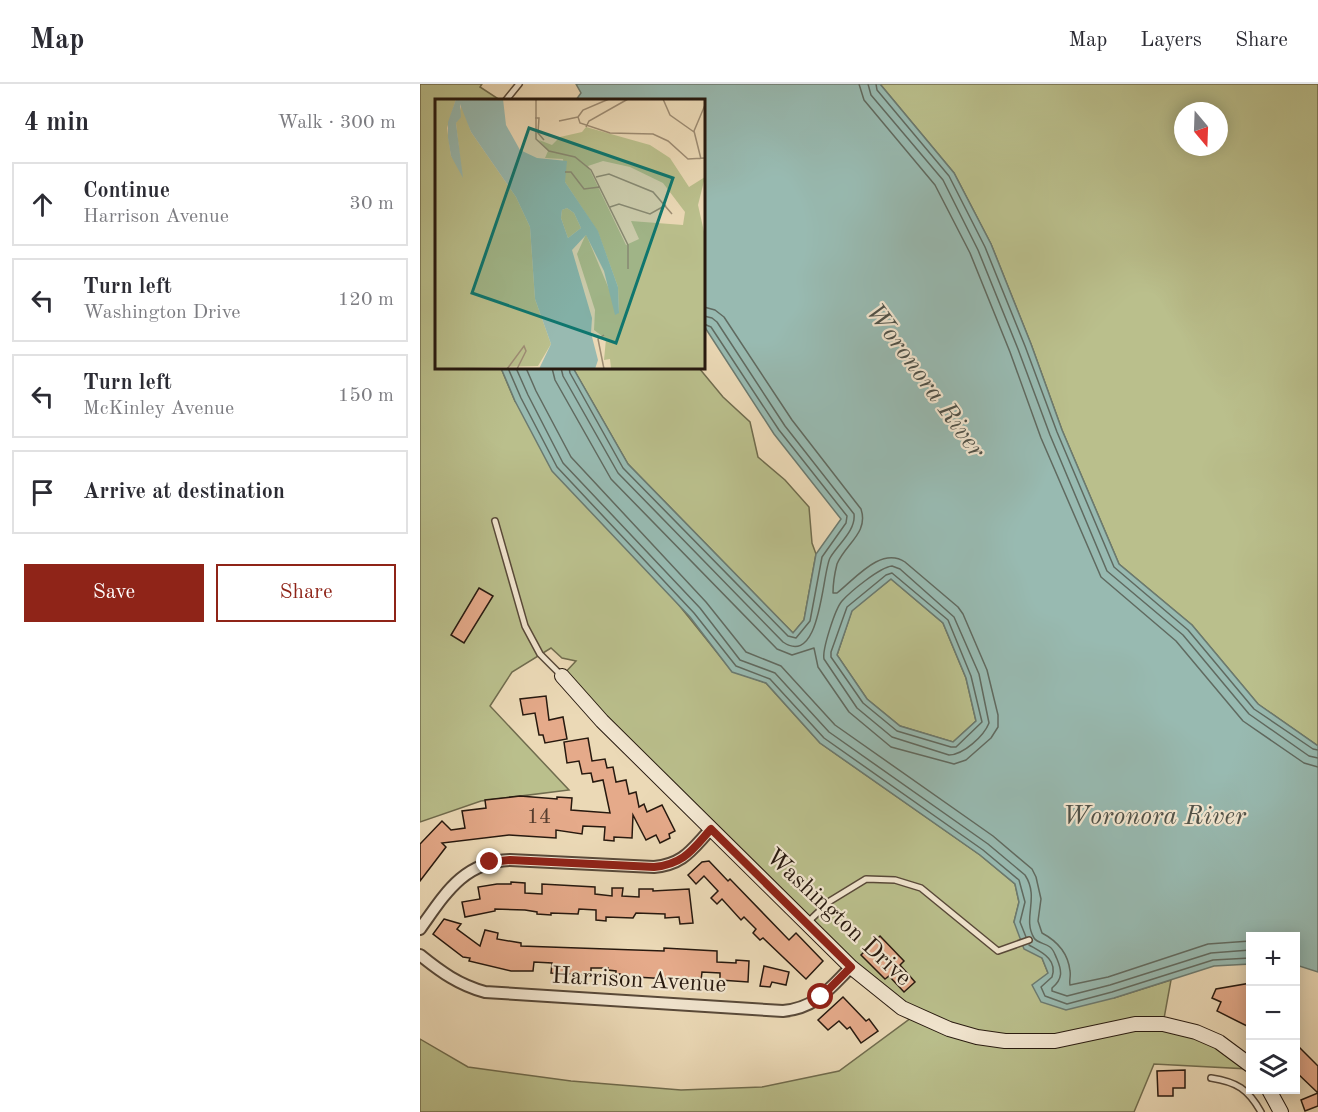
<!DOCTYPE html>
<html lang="en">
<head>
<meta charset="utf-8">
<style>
  :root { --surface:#fff; --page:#f7f7f7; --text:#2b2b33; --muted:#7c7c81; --line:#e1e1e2; --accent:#8f2418 }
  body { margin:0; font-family:"Old Standard TT",serif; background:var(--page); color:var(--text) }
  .controls { position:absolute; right:18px; bottom:18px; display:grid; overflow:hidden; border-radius:0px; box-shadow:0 3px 15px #0003 }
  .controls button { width:54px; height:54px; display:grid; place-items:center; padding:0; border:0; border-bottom:2px solid var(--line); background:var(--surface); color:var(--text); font:30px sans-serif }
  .compass { position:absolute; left:754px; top:18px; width:54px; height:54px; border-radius:50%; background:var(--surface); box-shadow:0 3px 15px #0003; rotate:161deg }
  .stop { position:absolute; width:18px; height:18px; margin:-14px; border:4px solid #8f2418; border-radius:50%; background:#fff }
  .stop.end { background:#8f2418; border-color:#fff; box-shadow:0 2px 6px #0008 }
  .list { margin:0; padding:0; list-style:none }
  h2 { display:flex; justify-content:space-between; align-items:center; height:78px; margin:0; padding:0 24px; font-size:26px }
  h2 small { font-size:20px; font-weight:400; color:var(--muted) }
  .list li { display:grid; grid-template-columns:39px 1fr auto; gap:18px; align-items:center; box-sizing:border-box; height:84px; margin:0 12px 12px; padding:0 12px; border:2px solid var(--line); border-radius:0px }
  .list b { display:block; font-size:22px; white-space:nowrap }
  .list p { margin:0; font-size:20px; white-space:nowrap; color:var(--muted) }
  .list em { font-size:20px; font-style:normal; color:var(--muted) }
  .actions { display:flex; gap:12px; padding:18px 24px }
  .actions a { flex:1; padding:14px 0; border:2px solid var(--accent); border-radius:0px; text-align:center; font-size:21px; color:var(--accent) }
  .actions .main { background:var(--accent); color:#fff }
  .icon { flex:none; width:33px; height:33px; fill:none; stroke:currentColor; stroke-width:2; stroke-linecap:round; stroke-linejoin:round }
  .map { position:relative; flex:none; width:898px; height:1028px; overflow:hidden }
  header { display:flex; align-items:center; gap:36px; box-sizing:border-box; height:84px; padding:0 30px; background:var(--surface); border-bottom:2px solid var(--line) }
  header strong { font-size:28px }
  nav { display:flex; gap:33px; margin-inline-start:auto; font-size:21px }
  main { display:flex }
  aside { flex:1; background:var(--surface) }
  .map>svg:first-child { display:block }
  .green { fill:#babf8c; stroke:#706c4e; stroke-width:1.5; fill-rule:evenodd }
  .water { fill:#98bab1; stroke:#6b7a70; stroke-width:1.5; fill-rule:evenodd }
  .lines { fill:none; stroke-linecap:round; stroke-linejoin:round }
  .shore { stroke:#606a60; stroke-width:1.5 }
  .building { fill:#e5aa8a; stroke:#27190f; stroke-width:1.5 }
  .lane-casing { stroke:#584939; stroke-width:8 }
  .street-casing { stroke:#584939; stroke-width:14 }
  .secondary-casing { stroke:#27190f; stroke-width:16 }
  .lane { stroke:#f2e6d0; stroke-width:5 }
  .street { stroke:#f2e6d0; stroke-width:10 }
  .secondary { stroke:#f2e6d0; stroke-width:14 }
  .route { stroke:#8f2418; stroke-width:8 }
  .labels { text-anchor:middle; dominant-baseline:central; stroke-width:4.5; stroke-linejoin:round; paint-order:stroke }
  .number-label { font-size:21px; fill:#563d2e }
  .street-label { font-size:24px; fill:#27190f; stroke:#f2e6d0 }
  .water-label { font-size:26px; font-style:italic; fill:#4f5148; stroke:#f2e6d0 }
  .inset-road { fill:none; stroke:#9d8c73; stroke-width:1.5 }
  .view { fill:#0f766e; fill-opacity:0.15; stroke:#0f766e; stroke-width:3 }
  .inset-edge { fill:none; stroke:#27190f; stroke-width:3 }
</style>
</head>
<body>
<header>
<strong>Map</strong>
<nav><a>Map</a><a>Layers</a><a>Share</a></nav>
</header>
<main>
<aside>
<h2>4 min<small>Walk · 300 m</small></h2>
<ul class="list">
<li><svg class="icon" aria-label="ahead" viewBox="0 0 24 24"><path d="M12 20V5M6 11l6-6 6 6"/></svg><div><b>Continue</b><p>Harrison Avenue</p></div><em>30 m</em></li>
<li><svg class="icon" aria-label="left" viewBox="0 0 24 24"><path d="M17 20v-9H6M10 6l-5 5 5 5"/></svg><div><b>Turn left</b><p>Washington Drive</p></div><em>120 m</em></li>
<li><svg class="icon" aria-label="left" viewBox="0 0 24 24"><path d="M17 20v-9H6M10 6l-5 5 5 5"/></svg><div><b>Turn left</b><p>McKinley Avenue</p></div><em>150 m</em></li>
<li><svg class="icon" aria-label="arrive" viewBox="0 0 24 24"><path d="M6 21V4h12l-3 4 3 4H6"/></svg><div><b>Arrive at destination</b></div></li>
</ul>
<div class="actions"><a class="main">Save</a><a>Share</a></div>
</aside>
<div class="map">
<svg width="898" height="1028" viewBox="0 0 898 1028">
  <rect width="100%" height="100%" fill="#ebd9b6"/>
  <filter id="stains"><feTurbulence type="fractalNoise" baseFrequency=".00333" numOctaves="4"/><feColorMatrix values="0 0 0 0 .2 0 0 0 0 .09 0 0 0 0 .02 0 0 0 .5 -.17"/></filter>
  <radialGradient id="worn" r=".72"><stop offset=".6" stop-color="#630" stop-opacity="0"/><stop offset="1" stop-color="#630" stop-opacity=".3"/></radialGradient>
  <g class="green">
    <polygon points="0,0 62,0 60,3 80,16 16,16 16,284 81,284 95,317 312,587 346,599 400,659 560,771 595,800 599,818 594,838 622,874 628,889 694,914 751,896 743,940 776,948 830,985 734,980 714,1028 0,1028 0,955 48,983 151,997 261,1006 342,1003 419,987 495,931 482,924 142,592 156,577 142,574 131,564 92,588 70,622 149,706 61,717 0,738"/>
    <path d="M 460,0 L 898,0 L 898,662 L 838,620 L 772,541 L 699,480 L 642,346 L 611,260 L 571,160 L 534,89 ZM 763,27 L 799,27 L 799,63 L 763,63 Z"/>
    <polygon points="153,284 279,284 303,313 330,338 338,373 365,396 389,423 392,459 396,470 384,536 373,549 208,380"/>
    <polygon points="471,495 523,539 546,594 556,637 533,658 480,642 447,615 417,571 432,526"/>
  </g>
  <path class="water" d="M 156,0 L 460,0 L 534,89 L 571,160 L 611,260 L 642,346 L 699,480 L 772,541 L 838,620 L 898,662 L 898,888 L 876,881 L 876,852 L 830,852 L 830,880 L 794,882 L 694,914 L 646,926 L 621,918 L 612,901 L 628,889 L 622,874 L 604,865 L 594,838 L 599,818 L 595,800 L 560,771 L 400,659 L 346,599 L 312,588 L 270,533 L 132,387 L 95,317 L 81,284 L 153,284 L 208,380 L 373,549 L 384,536 L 396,470 L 421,435 L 354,350 L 284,242 L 284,16 L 156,16 L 161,9 ZM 471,495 L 523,539 L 546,594 L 556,637 L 533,658 L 480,642 L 447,615 L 417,571 L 432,527 Z"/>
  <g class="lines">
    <g class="shore">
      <polyline points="439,0 444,16 515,101 550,169 590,268 621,354 681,493 756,557 823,637 884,679 898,683"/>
      <polyline points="448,0 451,11 523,96 558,166 598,265 630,351 687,487 763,551 829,630 889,672 898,674"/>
      <polyline points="456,0 457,6 529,92 565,163 605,262 637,348 694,483 768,546 834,625 893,665 898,666"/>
      <polyline points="88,284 101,314 137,383 274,529 316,582 350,595 404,654 563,766 599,796 605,818 600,838 606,853"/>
      <path d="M 96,284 L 108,311 L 143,379 L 280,524 L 320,576 L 355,589 L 409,648 L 568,760 L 605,791 C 620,814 602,834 614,854 C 617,859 625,859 630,863 C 634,866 635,871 637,875 C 642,887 643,895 632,904 L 632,907 L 647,912 L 690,901 L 791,869 L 830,866"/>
      <path d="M 106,284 L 116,307 L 151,373 L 286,518 L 326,568 L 361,582 L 415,641 L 573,752 L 612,785 L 616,793 L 621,815 L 618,837 L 622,849 C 637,857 648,868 650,887 C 651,892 649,896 650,901 L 688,893 L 788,860 L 830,857"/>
      <path d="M 132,284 L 135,296 L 191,395 L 357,565 L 372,571 L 394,564 L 398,583 L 429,628 L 471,663 L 534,680 L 546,676 L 571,654 L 578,643 L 578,631 L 567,586 L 543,530 L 538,523 L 485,478 C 461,462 435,495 417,509 L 413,509 C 413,501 415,488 417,480 C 425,460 449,449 441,425 L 372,336 L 304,233 L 295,226 L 284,223"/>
      <path d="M 141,284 L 143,292 L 198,389 L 363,558 C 401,584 402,489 410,474 C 418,460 436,447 434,430 L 365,342 L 297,238 L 292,234 L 284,232"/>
      <polyline points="149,284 150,289 203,384 368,552 376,554 390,537 402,473 426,439 427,432 359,346 291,243 284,240"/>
      <path d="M 472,482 L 480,485 L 534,533 L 559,590 L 569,639 C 564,652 543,671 529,671 L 472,653 L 437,624 L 404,575 C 402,566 415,525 422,517 C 430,508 460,483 472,482 Z"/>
      <polygon points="472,489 528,536 551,592 562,638 536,663 531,663 477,647 443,619 411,573 411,568 427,523 466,491"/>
      <path d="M 609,861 C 621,868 638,875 632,893 L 621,903 L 625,912 L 647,920 L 692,908 L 793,876 L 830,874"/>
    </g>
  </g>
  <g class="building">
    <polygon points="59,504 73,512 44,559 31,551"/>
    <polygon points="126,612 129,636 143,633 147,655 125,659 123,651 119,651 115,629 103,631 100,615"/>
    <polygon points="168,654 172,677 185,675 187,684 193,683 196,698 206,696 209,710 216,708 219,723 224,720 227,728 242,721 255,747 249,750 250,754 240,759 236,751 226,756 213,731 212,754 194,753 194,757 184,756 185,743 163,742 162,750 136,746 136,754 89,751 22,759 26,763 0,797 0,760 22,737 31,746 45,744 42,727 66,724 65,716 100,712 137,715 137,713 152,714 151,726 190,729 183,696 173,698 171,689 162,690 159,677 147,679 144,658"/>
    <polygon points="289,777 308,797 310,795 369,856 376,849 403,877 386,895 343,854 340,856 333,849 336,845 324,833 321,836 302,815 297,820 291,814 298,807 284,792 276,800 268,791 282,778"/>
    <polygon points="91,798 105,799 105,809 122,810 122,800 175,803 175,810 192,812 192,804 203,804 202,812 219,813 219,805 233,805 233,807 269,805 273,839 260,840 259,833 245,834 245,830 216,829 213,834 186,833 186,837 176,836 176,826 159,825 158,830 131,829 131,831 117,830 117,828 105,826 75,825 75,827 45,833 42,818 60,815 58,803 77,800 91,800"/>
    <polygon points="24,835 41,840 37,845 60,862 65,846 78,849 77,855 101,859 101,862 244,867 244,864 297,867 297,878 316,879 316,876 329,877 328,898 300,896 300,889 282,888 281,897 200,892 200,890 196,890 196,887 188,886 188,884 171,884 171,891 131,889 132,879 114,878 113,887 91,887 49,877 50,874 43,873 13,850"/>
    <polygon points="460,852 484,877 480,881 495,898 484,908 469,892 465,895 441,871"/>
    <polygon points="344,882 369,888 366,901 352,898 350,903 340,902"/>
    <polygon points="831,899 831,944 797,927 801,918 792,914 796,905"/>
    <polygon points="423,913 446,937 449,935 458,947 441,959 430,943 427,945 419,937 408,946 398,936"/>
    <polygon points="876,960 898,982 898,1022 885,1027 881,1016 898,1009 876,988"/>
    <polygon points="765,986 765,1004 753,1004 753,1012 738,1012 737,987"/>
  </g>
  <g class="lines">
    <defs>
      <g id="lane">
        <polyline points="86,16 99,0"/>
        <polyline points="75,437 105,542 120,570 142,592"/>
        <polyline points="388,838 410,817 446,795 475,796 501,804 578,867 609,856"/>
        <path d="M 791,994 C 817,998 828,1005 841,1028"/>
      </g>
      <g id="street">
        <path d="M 0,845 C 25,810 43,778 90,776 L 234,783 C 264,780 271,766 291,745"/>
        <path d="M 0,871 C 21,888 39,901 65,908 L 363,927 C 396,924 409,905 431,883"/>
      </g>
      <g id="secondary">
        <polyline points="142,592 182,637 431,883 482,924 529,945 557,953 585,957 635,957 715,940 743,940 776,948 799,958 830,981"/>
        <polyline points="849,1006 861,1028"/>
      </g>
    </defs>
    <use href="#lane" class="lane-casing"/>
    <use href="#street" class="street-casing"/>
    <use href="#secondary" class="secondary-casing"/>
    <use href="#lane" class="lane"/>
    <use href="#street" class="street"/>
    <use href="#secondary" class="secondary"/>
  </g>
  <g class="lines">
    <path class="route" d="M 70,778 L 90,776 L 234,783 C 264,780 272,766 291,745 L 431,883 L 401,913"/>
  </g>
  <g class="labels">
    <g class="number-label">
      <text x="119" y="733">14</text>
    </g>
    <g class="street-label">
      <text transform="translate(418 834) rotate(43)">Washington Drive</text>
      <text transform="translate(219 897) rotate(3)">Harrison Avenue</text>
    </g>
    <g class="water-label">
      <text transform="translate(505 297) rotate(54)">Woronora River</text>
      <text x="734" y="733">Woronora River</text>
    </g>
  </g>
  <g transform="translate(15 15)">
    <rect width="270" height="270" fill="#ebd9b6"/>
    <path d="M 0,0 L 21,0 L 12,29 L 16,57 L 26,69 L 21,24 L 27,5 L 36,33 L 81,98 L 95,128 L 100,200 L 116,245 L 103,267 L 0,270 ZM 151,28 L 215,46 L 235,59 L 254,88 L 270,78 L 263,106 L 270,137 L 270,270 L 176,270 L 175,260 L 169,261 L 171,240 L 159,231 L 160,211 L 142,155 L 151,135 L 184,214 L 183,188 L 163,133 L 130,83 L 128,60 L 110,59 L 113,52 L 104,41 L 117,46 L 125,38 L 147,33 ZM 168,62 L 195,68 L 228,84 L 250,113 L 248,126 L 196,122 L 204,140 L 191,146 L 153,67 ZM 132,109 L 139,114 L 146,129 L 133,139 L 126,119 L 127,111 Z" fill="#babf8c" fill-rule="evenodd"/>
    <path d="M 21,0 L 68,0 L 71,26 L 85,51 L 102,59 L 132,62 L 130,83 L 163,132 L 183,188 L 184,214 L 180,216 L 169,172 L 151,136 L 137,151 L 157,219 L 156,234 L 163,261 L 160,270 L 104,270 L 116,245 L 100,200 L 95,128 L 81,98 L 36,33 L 25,5 L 26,18 L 21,24 L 28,79 L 16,57 L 13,39 L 13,23 ZM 132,109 L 139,114 L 146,129 L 133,139 L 126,119 L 127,111 Z" fill="#98bab1" fill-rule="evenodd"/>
    <path class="inset-road" d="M 101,0 L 101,40 L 114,52 L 140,58 L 156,71 L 193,146 L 193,170M 174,0 L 148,11 L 143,18 L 145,24 L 175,34 L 218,35 L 233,42 L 253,60 L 270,59M 228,0 L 235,16 L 259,33M 100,19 L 104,19 L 103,34 L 109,41M 124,22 L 143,18M 151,28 L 154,22 L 193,0M 266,60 L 259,32 L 270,6M 130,73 L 136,73 L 149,90 L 165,88M 161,78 L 174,75 L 218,93 L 237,115M 175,108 L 184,105 L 215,115 L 231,106M 169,236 L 163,240 L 169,270M 72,270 L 89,247 L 91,252 L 82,270"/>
    <path class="view" d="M 94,29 L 238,79 L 181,244 L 37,194 Z"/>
    <rect width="270" height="270" class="inset-edge"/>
  </g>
  <rect width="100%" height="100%" filter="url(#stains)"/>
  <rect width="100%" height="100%" fill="url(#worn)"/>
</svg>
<div class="controls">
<button>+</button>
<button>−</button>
<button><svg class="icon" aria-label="layers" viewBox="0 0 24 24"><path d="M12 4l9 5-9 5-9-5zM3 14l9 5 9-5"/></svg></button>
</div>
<svg class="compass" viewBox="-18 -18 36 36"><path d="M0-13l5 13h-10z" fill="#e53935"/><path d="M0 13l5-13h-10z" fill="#7c7c81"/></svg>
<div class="stop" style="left:401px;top:913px"></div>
<div class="stop end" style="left:70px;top:778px"></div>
</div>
</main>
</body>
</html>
